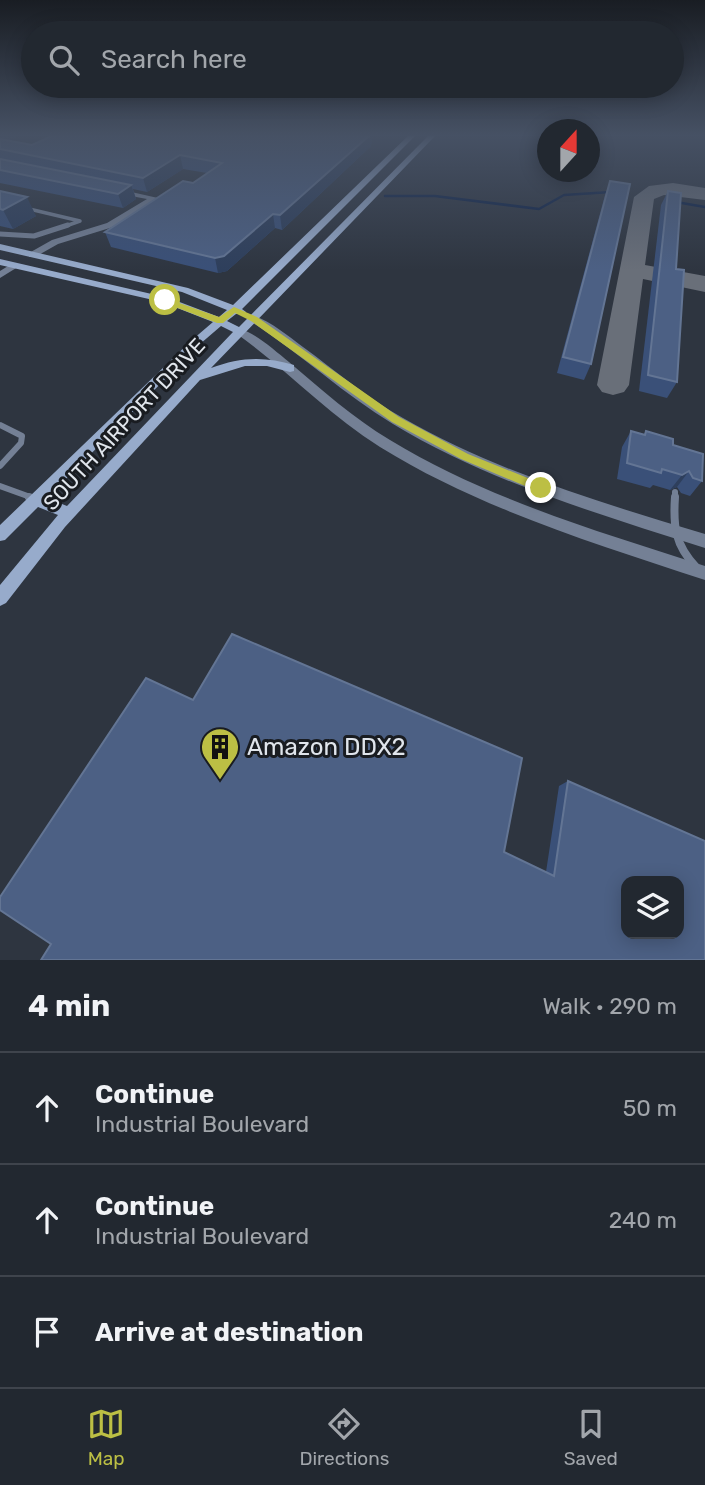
<!DOCTYPE html>
<html lang="en">
<head>
<meta charset="utf-8">
<style>
  :root { --surface:#222830; --page:#2a3038; --text:#f1f3f6; --muted:#a2a6ab; --line:#3f444c; --accent:#bcbf44 }
  body { margin:0; font-family:Rubik,sans-serif; background:var(--page); color:var(--text) }
  .controls { position:absolute; right:21px; bottom:21px; display:grid; overflow:hidden; border-radius:14px; box-shadow:0 4px 18px #0003 }
  .controls button { width:63px; height:63px; display:grid; place-items:center; padding:0; border:0; border-bottom:2px solid var(--line); background:var(--surface); color:var(--text); font:35px sans-serif }
  .compass { position:absolute; left:537px; top:119px; width:63px; height:63px; border-radius:50%; background:var(--surface); box-shadow:0 4px 18px #0003; rotate:21deg }
  .stop { position:absolute; width:21px; height:21px; margin:-16px; border:5px solid #bcbf44; border-radius:50%; background:#fff }
  .stop.end { background:#bcbf44; border-color:#fff; box-shadow:0 2px 7px #0008 }
  .list { margin:0; padding:0; list-style:none }
  h2 { display:flex; justify-content:space-between; align-items:center; height:91px; margin:0; padding:0 28px; font-size:30px }
  h2 small { font-size:23px; font-weight:400; color:var(--muted) }
  .list li { display:grid; grid-template-columns:46px 1fr auto; gap:21px; align-items:center; box-sizing:border-box; height:112px; padding:0 28px; border-top:2px solid var(--line) }
  .list b { display:block; font-size:26px; white-space:nowrap }
  .list p { margin:0; font-size:23px; white-space:nowrap; color:var(--muted) }
  .list em { font-size:23px; font-style:normal; color:var(--muted) }
  .icon { flex:none; width:38px; height:38px; fill:none; stroke:currentColor; stroke-width:2; stroke-linecap:round; stroke-linejoin:round }
  .map { position:relative; flex:none; width:705px; height:960px; overflow:hidden }
  .search { position:absolute; background:var(--surface); box-shadow:0 4px 18px #0003; left:21px; right:21px; top:21px; height:77px; display:flex; align-items:center; gap:18px; box-sizing:border-box; padding:0 24px; border-radius:38px; color:var(--muted); font-size:26px }
  .sheet { height:427px; background:var(--surface) }
  nav { display:flex; justify-content:space-around; align-items:center; box-sizing:border-box; height:98px; border-top:2px solid var(--line); background:var(--surface); font-size:19px; color:var(--muted) }
  nav a { display:grid; justify-items:center; gap:4px }
  nav .on { color:var(--accent) }
  .map>svg:first-child { display:block }
  .lines { fill:none; stroke-linecap:round; stroke-linejoin:round }
  .stream { stroke:#0c2147; stroke-width:2.5 }
  .taxiway { fill:#696f79; fill-rule:evenodd }
  .service-far3 { stroke:#748095; stroke-width:3.5 }
  .service-far2 { stroke:#748095; stroke-width:5 }
  .service-far1 { stroke:#748095; stroke-width:6 }
  .service { stroke:#748095; stroke-width:8 }
  .minor { fill:#748095; fill-rule:evenodd }
  .tertiary { fill:#748095; fill-rule:evenodd }
  .secondary { fill:#97abcb; fill-rule:evenodd }
  .wall { fill:#3a5078 }
  .shaded-wall { fill:#2e3f5c }
  .building { fill:#4c6084; stroke:#637594; stroke-width:2; fill-rule:evenodd }
  .route { fill:#bcbf44 }
  .labels { text-anchor:middle; dominant-baseline:central; stroke-width:6; stroke-linejoin:round; paint-order:stroke }
  .street-label { font-size:21px; fill:#e0e5ec; stroke:#191c21 }
  .near-poi-label { font-size:24px; fill:#e0e5ec; stroke:#191c21; text-anchor:start }
</style>
</head>
<body>
<div class="map">
<svg width="705" height="960" viewBox="0 0 705 960">
  <rect width="100%" height="100%" fill="#2e3540"/>
  <g class="lines">
    <g class="stream">
      <polyline points="385,196 435,196 539,209 564,195 611,192"/>
      <polyline points="676,202 705,207"/>
    </g>
    <polygon class="taxiway" points="673,183 705,188 705,200 664,195 654,199 645,265 705,276 705,292 643,279 629,385 624,392 613,395 602,392 597,385 634,197 649,186"/>
    <polyline class="service-far3" points="25,208 80,221 63,227"/>
    <polyline class="service-far2" points="0,234 34,236 68,225"/>
    <g class="service-far1">
      <polyline points="0,425 22,436 21,443 0,466"/>
      <polyline points="0,486 33,498"/>
      <polyline points="675,498 675,492"/>
    </g>
    <g class="service">
      <polyline points="29,497 35,499"/>
      <path d="M 675,497 C 673,526 675,545 696,567"/>
    </g>
    <g class="minor">
      <polygon points="118,189 158,198 113,227 58,244 35,257 29,257 29,253 52,240 107,223 147,199 115,193 114,191"/>
      <polygon points="13,263 21,265 0,278 0,271"/>
    </g>
    <g class="tertiary">
      <path d="M 254,316 C 272,322 288,336 303,347 C 336,371 367,398 403,418 C 497,472 602,503 705,534 L 705,548 C 599,514 489,482 393,424 C 343,394 300,353 250,321 L 249,319 Z"/>
      <path d="M 241,329 C 258,335 275,351 289,362 C 321,389 353,418 390,440 C 487,499 597,531 705,566 L 705,580 C 594,543 480,509 380,447 C 328,414 286,369 237,334 L 236,332 Z"/>
    </g>
    <path class="secondary" d="M 409,135 L 416,135 L 242,309 L 246,312 L 245,314 L 236,314 L 227,321 L 239,327 L 429,135 L 436,135 L 211,368 C 240,357 265,356 294,365 L 294,371 L 290,372 L 267,366 L 245,366 L 200,380 L 65,527 L 6,603 L 0,606 L 0,585 L 58,515 L 38,507 L 5,540 L 0,541 L 0,525 L 192,340 L 213,322 L 162,302 L 0,265 L 0,259 L 169,298 L 219,317 L 227,310 L 182,292 L 0,250 L 0,244 L 188,288 L 233,305 ZM 221,326 L 233,332 L 67,506 L 47,498 L 200,344 Z"/>
  </g>
  <g class="wall">
    <polygon points="0,135 20,135 7,141 32,145 54,135 372,135 371,146 282,230 275,228 227,271 218,273 111,247 105,232 193,183 207,173 183,169 147,192 133,189 136,199 123,208 0,183"/>
    <polygon points="610,181 591,364 584,380 557,373 605,195"/>
    <polygon points="0,191 36,216 13,229 0,226"/>
    <polygon points="668,191 676,269 677,382 667,398 639,391 661,205"/>
    <polygon points="631,431 644,434 646,431 673,445 702,481 690,496 681,493 677,487 670,490 653,485 650,488 617,479 622,447"/>
    <polygon points="193,700 546,872 559,786 568,781 705,960"/>
  </g>
  <g class="shaded-wall">
    <polygon points="0,135 20,135 0,144"/>
    <polygon points="370,135 372,135 371,146 282,230 280,215"/>
    <polygon points="180,155 183,169 147,192 143,178"/>
    <polygon points="131,185 136,199 123,208 118,194"/>
    <polygon points="27,197 36,216 13,229 3,210"/>
    <polygon points="273,214 275,228 227,271 218,273 215,258"/>
    <polygon points="689,471 677,487 670,490 682,475"/>
  </g>
  <g class="building">
    <polygon points="54,135 370,135 280,215 273,214 224,256 215,258 105,232 183,181 193,183 222,163 180,155 143,178 0,149 0,139 32,145"/>
    <polygon points="0,159 131,185 118,194 0,170"/>
    <polygon points="610,181 630,184 591,364 563,357"/>
    <polygon points="0,191 27,197 3,210 0,209"/>
    <polygon points="668,191 681,193 676,269 684,270 677,382 648,375"/>
    <polygon points="631,431 645,435 646,431 673,439 673,445 703,454 702,481 693,478 689,471 682,475 662,469 661,473 627,463"/>
    <path d="M 232,634 L 522,758 L 504,852 L 554,876 L 568,781 L 705,841 L 705,960 L 41,960 L 51,944 L 0,910 L 0,897 L 146,678 L 193,700 ZM 626,881 L 679,881 L 679,934 L 626,934 Z"/>
  </g>
  <linearGradient id="sky" x2="0" y2="1"><stop stop-color="#191d23"/><stop offset="0.5" stop-color="#465164"/><stop offset="1" stop-color="#465164" stop-opacity="0"/></linearGradient>
  <rect width="705" height="270" fill="url(#sky)"/>
  <polygon class="route" points="165,298 219,317 234,307 257,317 399,417 468,454 545,485 547,488 545,491 537,491 461,459 392,422 251,321 235,313 223,323 217,323 162,302"/>
  <defs>
    <symbol id="building-pin" viewBox="-11 -11 22 30"><path d="M0 17L-7.5 6A9.5 9.5 0 1 1 7.5 6Z" fill="#bcbf44" stroke="#191c21"/><path d="M-4-6H4V6H1V3H-1V6H-4ZM-2.5-4.3h1.7v1.8h-1.7ZM.8-4.3h1.7v1.8H.8ZM-2.5-1h1.7V.8h-1.7ZM.8-1h1.7V.8H.8Z" fill="#111"/></symbol>
  </defs>
  <g fill-rule="evenodd">
    <use href="#building-pin" x="198" y="725" width="44" height="60"/>
  </g>
  <g class="labels">
    <g class="street-label">
      <text transform="translate(124 424) rotate(-47)">SOUTH AIRPORT DRIVE</text>
    </g>
    <g class="near-poi-label">
      <text x="247" y="747">Amazon DDX2</text>
    </g>
  </g>
</svg>
<div class="controls">
<button><svg class="icon" aria-label="layers" viewBox="0 0 24 24"><path d="M12 4l9 5-9 5-9-5zM3 14l9 5 9-5"/></svg></button>
</div>
<svg class="compass" viewBox="-18 -18 36 36"><path d="M0-13l5 13h-10z" fill="#e53935"/><path d="M0 13l5-13h-10z" fill="#a2a6ab"/></svg>
<div class="stop" style="left:165px;top:300px"></div>
<div class="stop end" style="left:541px;top:488px"></div>
<div class="search"><svg class="icon" aria-label="search" viewBox="0 0 24 24"><circle cx="10" cy="10" r="6"/><path d="M15 15l6 6"/></svg>Search here</div>
</div>
<section class="sheet">
<h2>4 min<small>Walk · 290 m</small></h2>
<ul class="list">
<li><svg class="icon" aria-label="ahead" viewBox="0 0 24 24"><path d="M12 20V5M6 11l6-6 6 6"/></svg><div><b>Continue</b><p>Industrial Boulevard</p></div><em>50 m</em></li>
<li><svg class="icon" aria-label="ahead" viewBox="0 0 24 24"><path d="M12 20V5M6 11l6-6 6 6"/></svg><div><b>Continue</b><p>Industrial Boulevard</p></div><em>240 m</em></li>
<li><svg class="icon" aria-label="arrive" viewBox="0 0 24 24"><path d="M6 21V4h12l-3 4 3 4H6"/></svg><div><b>Arrive at destination</b></div></li>
</ul>
</section>
<nav>
<a class="on"><svg class="icon" aria-label="map" viewBox="0 0 24 24"><path d="M3 6l6-2 6 2 6-2v14l-6 2-6-2-6 2zM9 4v14M15 6v14"/></svg>Map</a>
<a><svg class="icon" aria-label="directions" viewBox="0 0 24 24"><path d="M12 3l9 9-9 9-9-9zM9 14v-3h6M13 9l2 2-2 2"/></svg>Directions</a>
<a><svg class="icon" aria-label="saved" viewBox="0 0 24 24"><path d="M7 4h10v16l-5-4-5 4z"/></svg>Saved</a>
</nav>
</body>
</html>
